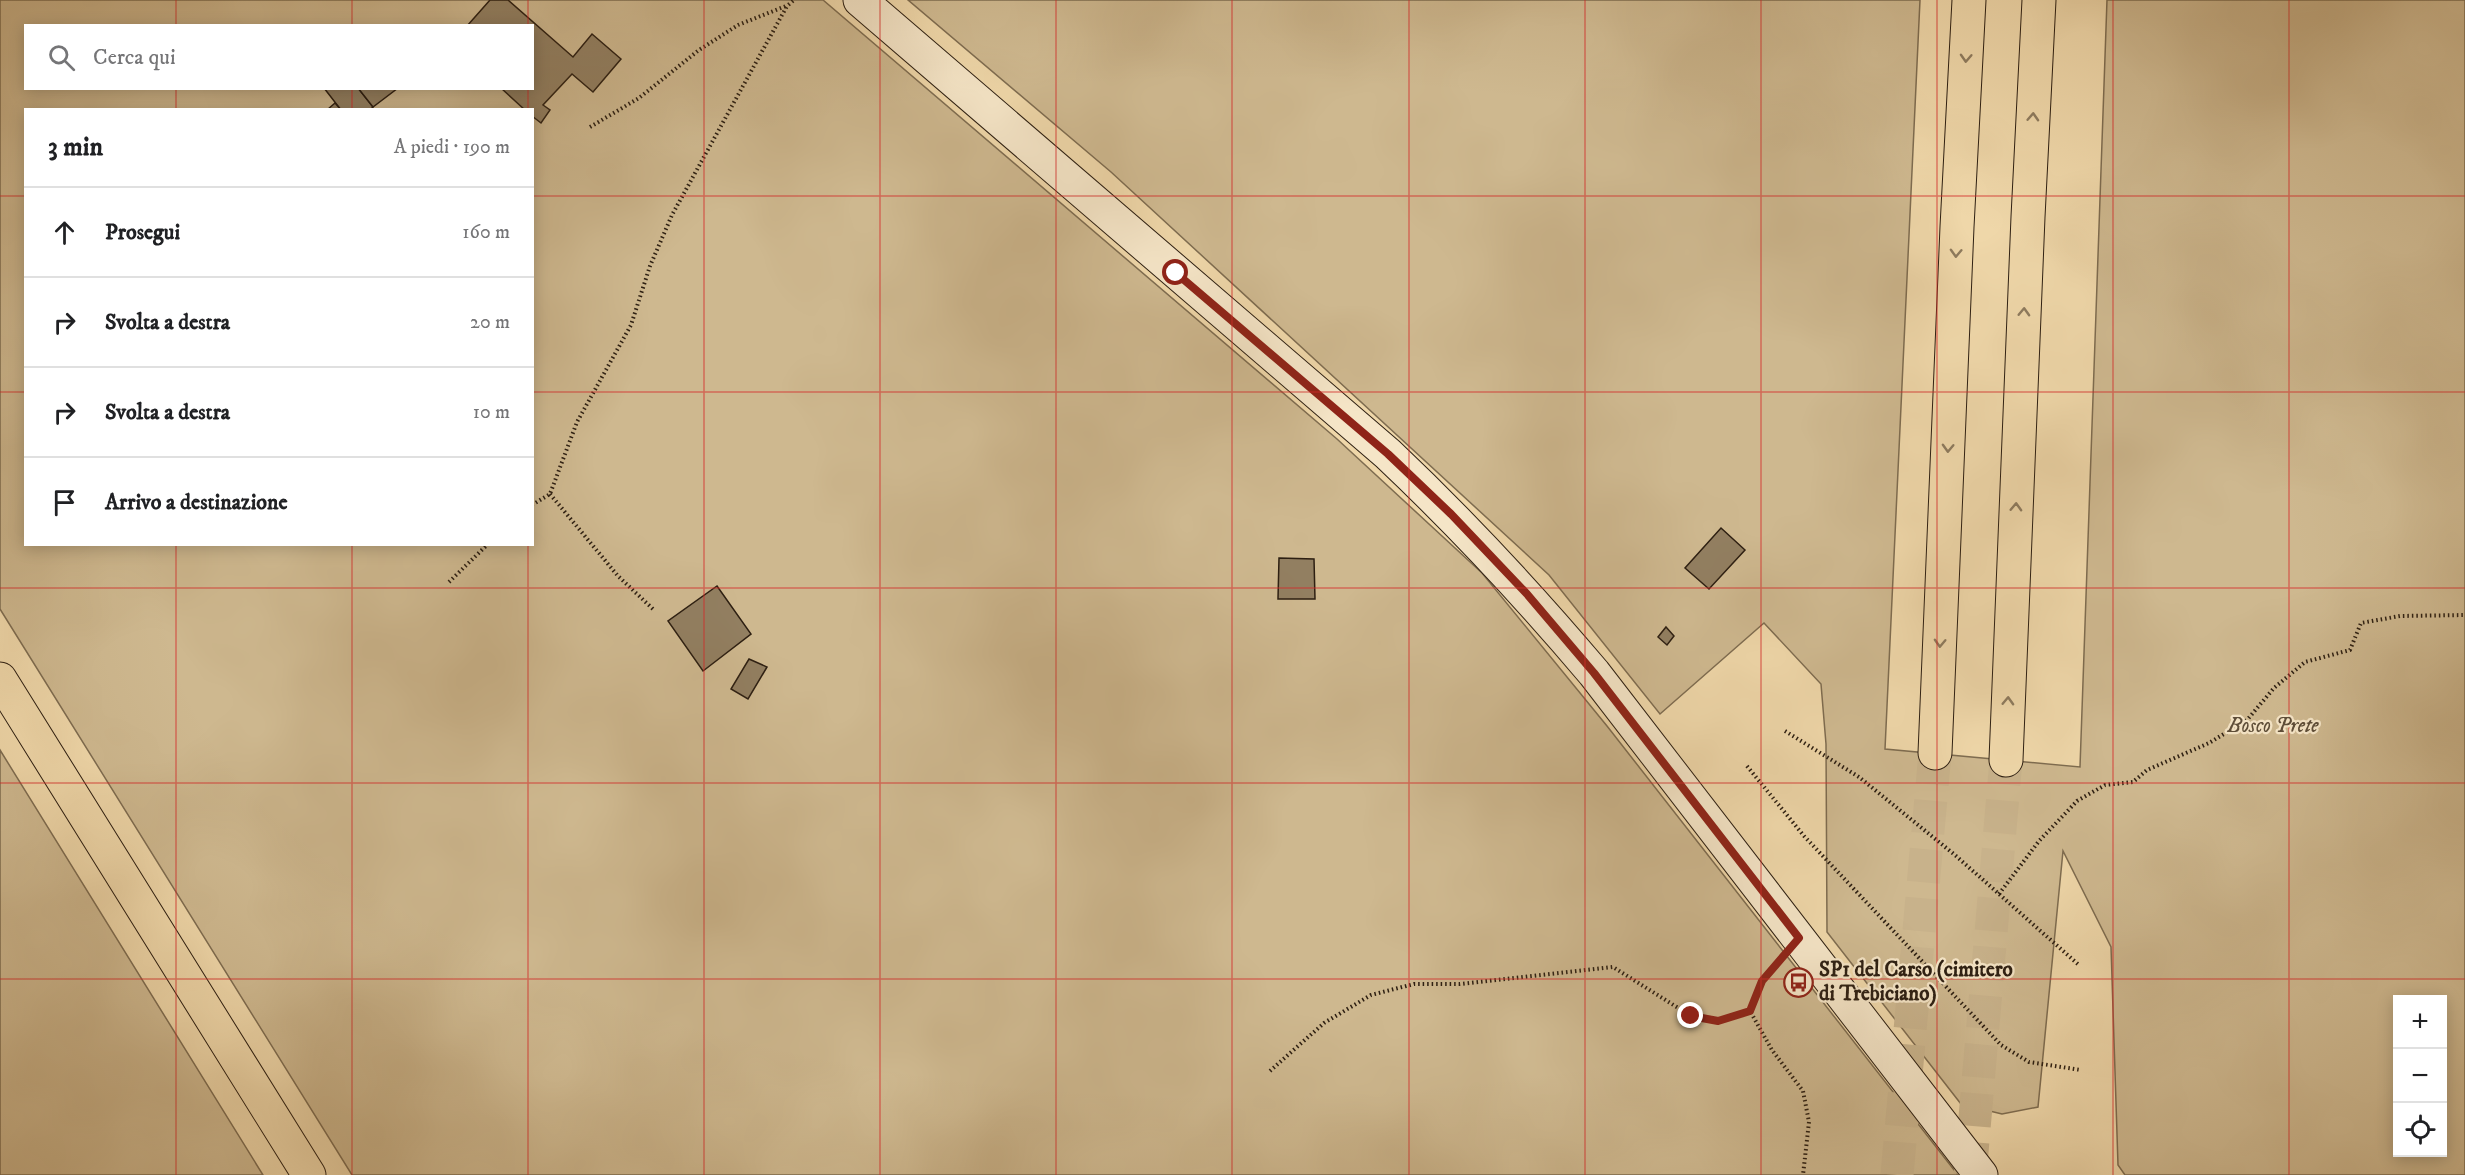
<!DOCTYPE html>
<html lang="it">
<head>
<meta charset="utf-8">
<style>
  :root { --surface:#fff; --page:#f2f2f2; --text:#202124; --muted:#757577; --line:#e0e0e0 }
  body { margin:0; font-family:"IM FELL DW Pica",serif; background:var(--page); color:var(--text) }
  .controls { position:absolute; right:18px; bottom:18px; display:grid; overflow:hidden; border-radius:0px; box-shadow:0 3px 15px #0003 }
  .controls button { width:54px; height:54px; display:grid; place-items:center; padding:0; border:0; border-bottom:2px solid var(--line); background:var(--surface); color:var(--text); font:30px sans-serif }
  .stop { position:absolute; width:18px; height:18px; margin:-14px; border:4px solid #8f2418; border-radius:50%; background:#fff }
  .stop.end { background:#8f2418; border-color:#fff; box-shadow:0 2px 6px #0008 }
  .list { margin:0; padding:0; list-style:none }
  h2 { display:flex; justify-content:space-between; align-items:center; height:78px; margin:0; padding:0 24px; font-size:26px }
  h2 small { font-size:20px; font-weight:400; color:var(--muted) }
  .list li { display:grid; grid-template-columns:39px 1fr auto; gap:18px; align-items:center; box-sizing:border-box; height:90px; padding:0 24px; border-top:2px solid var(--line) }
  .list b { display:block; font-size:22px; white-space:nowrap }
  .list em { font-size:20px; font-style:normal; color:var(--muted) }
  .icon { flex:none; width:33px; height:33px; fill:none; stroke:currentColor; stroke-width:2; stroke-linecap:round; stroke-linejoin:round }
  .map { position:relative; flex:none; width:2465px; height:1175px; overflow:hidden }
  .search { position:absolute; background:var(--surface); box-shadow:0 3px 15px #0003; left:24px; top:24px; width:510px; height:66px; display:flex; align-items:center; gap:15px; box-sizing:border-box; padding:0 21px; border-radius:0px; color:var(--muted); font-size:22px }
  .panel { position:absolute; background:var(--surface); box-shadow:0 3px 15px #0003; left:24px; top:108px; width:510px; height:438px; border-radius:0px }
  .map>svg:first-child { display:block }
  .green { fill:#ceb88f; stroke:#7e6c50; stroke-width:1.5; fill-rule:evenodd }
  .building { fill:#927f61; stroke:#2d1f12; stroke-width:1.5 }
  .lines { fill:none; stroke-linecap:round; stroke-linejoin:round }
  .motorway-tunnel { stroke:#c8b28b; stroke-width:33; stroke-dasharray:33 16; stroke-linecap:butt }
  .secondary-casing { stroke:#2d1f12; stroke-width:35 }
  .primary-casing { stroke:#2d1f12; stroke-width:35 }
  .motorway-casing { stroke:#2d1f12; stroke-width:35 }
  .path { stroke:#2d1f12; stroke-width:4; stroke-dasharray:1.5 3; stroke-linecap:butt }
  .secondary { stroke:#f5e5c7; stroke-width:33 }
  .primary { stroke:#efd7a9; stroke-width:33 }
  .motorway { stroke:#efd7a9; stroke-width:33 }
  .oneway { stroke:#8e7b5e }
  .route { stroke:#8f2418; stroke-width:8 }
  .grid { fill:none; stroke:#d62828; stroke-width:1.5; stroke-opacity:0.55 }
  .labels { text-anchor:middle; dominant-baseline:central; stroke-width:4.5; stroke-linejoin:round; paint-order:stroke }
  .park-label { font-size:21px; font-style:italic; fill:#5d4d38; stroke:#f5e5c7 }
  .poi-label { font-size:21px; font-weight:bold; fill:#2d1f12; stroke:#f5e5c7; text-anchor:start }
</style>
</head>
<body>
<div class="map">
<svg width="2465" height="1175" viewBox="0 0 2465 1175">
  <rect width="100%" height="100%" fill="#efd7a9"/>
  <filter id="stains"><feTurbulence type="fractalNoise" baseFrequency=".00333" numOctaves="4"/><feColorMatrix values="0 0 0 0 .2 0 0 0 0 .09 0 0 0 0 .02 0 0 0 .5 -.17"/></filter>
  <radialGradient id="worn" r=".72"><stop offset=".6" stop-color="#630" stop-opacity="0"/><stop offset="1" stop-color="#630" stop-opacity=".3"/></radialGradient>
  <g class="green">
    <path d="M 0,0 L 823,0 L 1337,439 L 1482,573 L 1607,726 L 1958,1175 L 352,1175 L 0,609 ZM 26,26 L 532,26 L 532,88 L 26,88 ZM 26,110 L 532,110 L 532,544 L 26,544 Z"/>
    <path d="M 908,0 L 1920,0 L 1885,749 L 2080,767 L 2107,0 L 2465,0 L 2465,1175 L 2125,1175 L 2118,1165 L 2111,947 L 2063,851 L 2038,1107 L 2002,1114 L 1961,1104 L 1827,932 L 1826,744 L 1821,684 L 1764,623 L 1660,714 L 1549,575 L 1111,172 ZM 2398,1000 L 2442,1000 L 2442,1152 L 2398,1152 Z"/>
    <polygon points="0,750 263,1175 0,1175"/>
  </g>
  <g class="building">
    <polygon points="490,0 508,0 573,57 592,34 621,59 593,92 572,74 543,105 550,110 541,123 532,116 532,110 525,110 501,88 532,88 532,26 467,26"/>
    <polygon points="324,88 358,88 373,107 370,110 341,110"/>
    <polygon points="358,88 398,88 373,107"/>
    <polygon points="335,103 341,110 327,110"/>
    <polygon points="1721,528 1745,550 1709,589 1685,568"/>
    <polygon points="1279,558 1314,559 1315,599 1278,599"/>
    <polygon points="717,586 751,634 703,671 668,621"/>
    <polygon points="1666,627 1674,636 1667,645 1658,637"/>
    <polygon points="749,659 767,667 748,699 731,689"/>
  </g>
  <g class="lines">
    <g class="motorway-tunnel">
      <polyline points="1897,1175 1935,753"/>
      <polyline points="1970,1175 2006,760"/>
    </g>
    <defs>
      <path id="secondary" d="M 860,0 L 1388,454 C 1462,524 1528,595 1594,673 L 1981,1175"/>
      <polyline id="primary" points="0,679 309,1175"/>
      <g id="motorway">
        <polyline points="1935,753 1957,227 1969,0"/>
        <polyline points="2006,760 2028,217 2039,0"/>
      </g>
    </defs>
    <use href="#secondary" class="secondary-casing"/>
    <use href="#primary" class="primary-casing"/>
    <use href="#motorway" class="motorway-casing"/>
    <g class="path">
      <polyline points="590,127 639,98 699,50 738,25 786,6"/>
      <polyline points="550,494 618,576 654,610"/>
      <polyline points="532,505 550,494 577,422 631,325 650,266 672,215 787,6 794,0"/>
      <polyline points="449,582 488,544"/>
      <polyline points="1785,731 1859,777 1955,855 2080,966"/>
      <polyline points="1747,766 1804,836 2001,1045 2029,1062 2081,1070"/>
      <polyline points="1999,894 2039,841 2077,801 2105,785 2133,782 2147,770 2209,743 2247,720 2274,688 2305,662 2350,650 2361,623 2400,616 2465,615"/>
      <polyline points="1775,966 1762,981 1750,1011 1772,1050 1803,1091 1809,1122 1803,1175"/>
      <polyline points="1270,1071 1324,1023 1371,995 1414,984 1460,984 1613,967 1691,1016 1718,1021 1750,1011"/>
    </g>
    <use href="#secondary" class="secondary"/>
    <use href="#primary" class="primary"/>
    <use href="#motorway" class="motorway"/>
  </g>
  <defs><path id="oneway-chevron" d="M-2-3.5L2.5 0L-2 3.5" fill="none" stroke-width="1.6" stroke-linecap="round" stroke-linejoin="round" transform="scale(1.5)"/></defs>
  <g class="oneway">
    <use href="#oneway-chevron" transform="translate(1966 58) rotate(93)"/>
    <use href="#oneway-chevron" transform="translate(2033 117) rotate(-87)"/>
    <use href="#oneway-chevron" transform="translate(1956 253) rotate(92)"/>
    <use href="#oneway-chevron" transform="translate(2024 312) rotate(-88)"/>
    <use href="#oneway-chevron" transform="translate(1948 448) rotate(92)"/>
    <use href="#oneway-chevron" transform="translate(2016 507) rotate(-88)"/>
    <use href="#oneway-chevron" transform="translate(1940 643) rotate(92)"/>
    <use href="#oneway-chevron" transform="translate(2008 701) rotate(-88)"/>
  </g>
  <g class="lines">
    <polyline class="route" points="1176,273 1388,454 1451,514 1527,594 1594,673 1799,938 1762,981 1750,1011 1718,1021 1691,1016"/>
  </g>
  <path class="grid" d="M 176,0 L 176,26M 352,0 L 352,26M 528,0 L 528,26M 704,0 L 704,1175M 880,0 L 880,1175M 1056,0 L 1056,1175M 1232,0 L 1232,1175M 1409,0 L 1409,1175M 1585,0 L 1585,1175M 1761,0 L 1761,1175M 1937,0 L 1937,1175M 2113,0 L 2113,1175M 2289,0 L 2289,1175M 176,88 L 176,110M 352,88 L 352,110M 528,88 L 528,110M 0,196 L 26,196M 532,196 L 2465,196M 0,392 L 26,392M 532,392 L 2465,392M 176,544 L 176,1175M 352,544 L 352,1175M 528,544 L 528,1175M 0,588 L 2465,588M 0,783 L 2465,783M 0,979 L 2465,979"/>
  <defs>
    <symbol id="bus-ring" viewBox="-11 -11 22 22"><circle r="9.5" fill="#f5e5c7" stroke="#8f2418" stroke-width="1.5"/><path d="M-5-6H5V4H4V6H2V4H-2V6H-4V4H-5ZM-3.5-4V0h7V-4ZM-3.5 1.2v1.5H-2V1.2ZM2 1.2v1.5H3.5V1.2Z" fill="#8f2418"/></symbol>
  </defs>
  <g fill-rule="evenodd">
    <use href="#bus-ring" x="1782" y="966" width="33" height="33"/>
  </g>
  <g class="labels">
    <g class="park-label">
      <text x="2273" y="726">Bosco Prete</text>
    </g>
    <g class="poi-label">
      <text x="1819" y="970">SP1 del Carso (cimitero<tspan x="1819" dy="24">di Trebiciano)</tspan></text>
    </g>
  </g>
  <rect width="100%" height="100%" filter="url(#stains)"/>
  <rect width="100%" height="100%" fill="url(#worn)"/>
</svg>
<div class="controls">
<button>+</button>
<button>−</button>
<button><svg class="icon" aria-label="locate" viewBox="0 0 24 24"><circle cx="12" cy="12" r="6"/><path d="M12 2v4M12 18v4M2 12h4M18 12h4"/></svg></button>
</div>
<div class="stop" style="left:1176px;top:273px"></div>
<div class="stop end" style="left:1691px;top:1016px"></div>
<div class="search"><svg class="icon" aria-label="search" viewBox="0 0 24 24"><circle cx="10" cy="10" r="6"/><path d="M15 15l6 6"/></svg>Cerca qui</div>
<section class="panel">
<h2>3 min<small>A piedi · 190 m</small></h2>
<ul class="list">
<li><svg class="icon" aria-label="ahead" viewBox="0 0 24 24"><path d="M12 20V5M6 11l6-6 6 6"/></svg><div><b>Prosegui</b></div><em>160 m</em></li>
<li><svg class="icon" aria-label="right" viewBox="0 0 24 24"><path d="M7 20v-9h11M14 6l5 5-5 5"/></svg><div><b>Svolta a destra</b></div><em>20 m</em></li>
<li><svg class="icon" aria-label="right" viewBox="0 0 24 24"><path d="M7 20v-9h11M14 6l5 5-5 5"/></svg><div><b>Svolta a destra</b></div><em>10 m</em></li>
<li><svg class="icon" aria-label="arrive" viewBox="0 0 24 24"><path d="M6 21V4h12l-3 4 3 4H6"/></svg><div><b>Arrivo a destinazione</b></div></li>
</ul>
</section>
</div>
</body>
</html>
